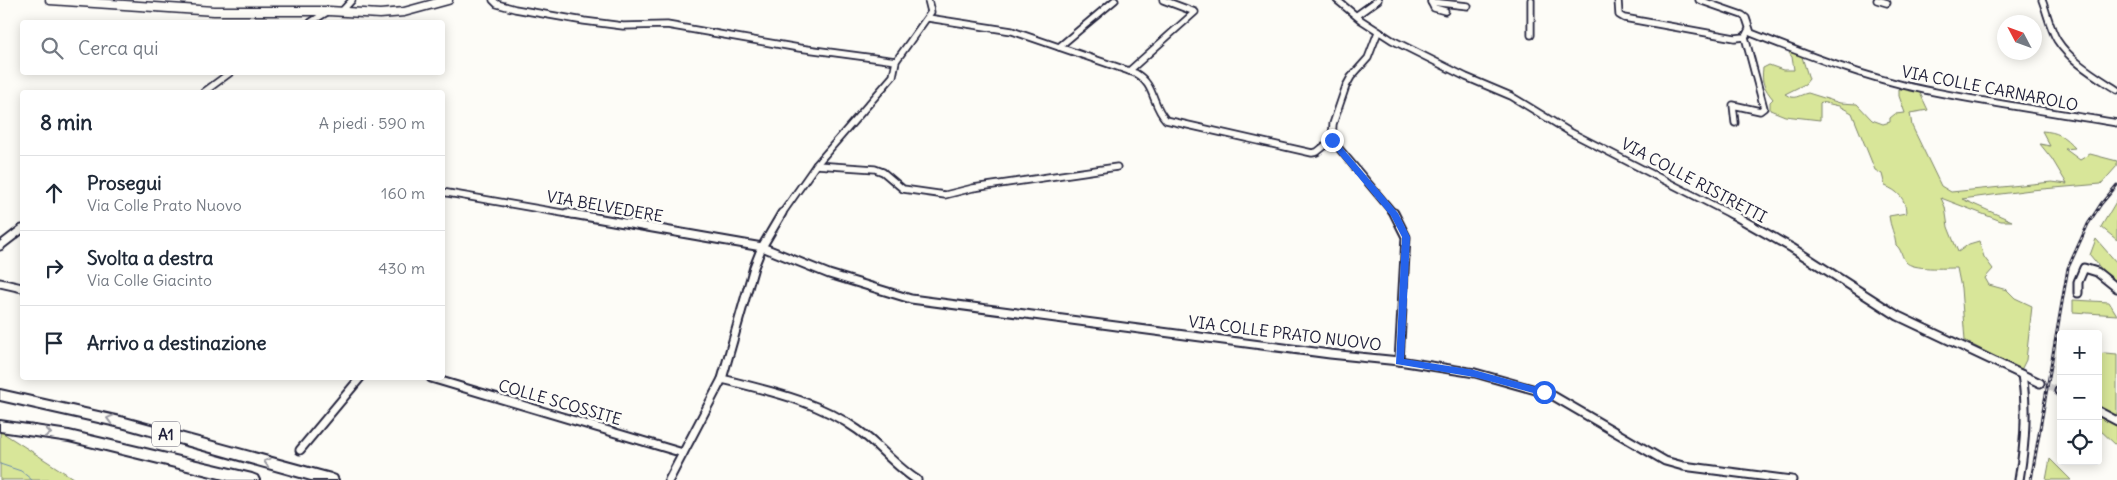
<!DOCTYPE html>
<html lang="it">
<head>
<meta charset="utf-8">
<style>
  :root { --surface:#fff; --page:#f2f2f3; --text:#1f2937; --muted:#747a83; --line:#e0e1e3 }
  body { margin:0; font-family:Delius,sans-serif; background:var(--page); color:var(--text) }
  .controls { position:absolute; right:15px; bottom:15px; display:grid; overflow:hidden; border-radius:5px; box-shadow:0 2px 12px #0003 }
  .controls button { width:45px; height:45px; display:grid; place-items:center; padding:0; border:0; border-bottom:1px solid var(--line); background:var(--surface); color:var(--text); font:25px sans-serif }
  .compass { position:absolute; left:1997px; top:15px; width:45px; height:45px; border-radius:50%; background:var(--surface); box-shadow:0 2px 12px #0003; rotate:311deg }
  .stop { position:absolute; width:15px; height:15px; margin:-11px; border:4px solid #2563eb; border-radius:50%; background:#fff }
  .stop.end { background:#2563eb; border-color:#fff; box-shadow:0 1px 5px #0008 }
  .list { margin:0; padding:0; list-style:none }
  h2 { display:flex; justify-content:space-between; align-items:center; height:65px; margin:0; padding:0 20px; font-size:21px }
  h2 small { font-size:16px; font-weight:400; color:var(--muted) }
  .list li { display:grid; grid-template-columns:32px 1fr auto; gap:15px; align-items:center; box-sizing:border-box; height:75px; padding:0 20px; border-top:1px solid var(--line) }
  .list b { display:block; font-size:19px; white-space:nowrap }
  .list p { margin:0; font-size:16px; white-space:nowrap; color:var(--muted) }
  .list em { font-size:16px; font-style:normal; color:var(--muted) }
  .icon { flex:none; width:28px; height:28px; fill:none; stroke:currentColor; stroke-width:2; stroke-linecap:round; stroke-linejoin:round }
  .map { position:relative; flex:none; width:2117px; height:480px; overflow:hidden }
  .search { position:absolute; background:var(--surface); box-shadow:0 2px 12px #0003; left:20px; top:20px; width:425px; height:55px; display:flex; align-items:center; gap:12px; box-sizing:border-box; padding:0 18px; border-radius:5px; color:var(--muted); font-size:19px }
  .panel { position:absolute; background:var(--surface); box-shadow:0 2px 12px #0003; left:20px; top:90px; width:425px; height:290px; border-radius:5px }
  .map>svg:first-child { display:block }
  .green { fill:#d8e699; stroke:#7d846a }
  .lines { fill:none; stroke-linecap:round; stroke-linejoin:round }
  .stream { stroke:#698aac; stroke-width:1 }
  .street-tunnel { stroke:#d1d0d1; stroke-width:7; stroke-dasharray:7 3; stroke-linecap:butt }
  .street-far1-casing { stroke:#22223b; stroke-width:9 }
  .street-casing { stroke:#22223b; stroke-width:11 }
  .secondary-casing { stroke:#22223b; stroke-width:11 }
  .highway-casing { stroke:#22223b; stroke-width:4 }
  .street-far1 { stroke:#fdfcf7; stroke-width:5.5 }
  .street { stroke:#fdfcf7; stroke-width:7 }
  .secondary { stroke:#fdfcf7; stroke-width:8 }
  .highway { fill:#fdfcf7; fill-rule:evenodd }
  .rail-casing { stroke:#22223b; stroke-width:3 }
  .rail { stroke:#fdfcf7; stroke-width:1; stroke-dasharray:3; stroke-linecap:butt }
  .oneway { stroke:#9a9aa2 }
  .route { fill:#2563eb }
  .labels { text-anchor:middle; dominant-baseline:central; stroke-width:5; stroke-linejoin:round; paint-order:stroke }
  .shield { fill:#fdfcf7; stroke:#646373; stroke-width:1 }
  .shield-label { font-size:15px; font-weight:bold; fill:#22223b }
  .street-label { font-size:16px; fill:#22223b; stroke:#fdfcf7 }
</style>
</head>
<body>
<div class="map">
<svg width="2117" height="480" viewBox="0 0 2117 480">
  <rect width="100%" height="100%" fill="#fdfcf7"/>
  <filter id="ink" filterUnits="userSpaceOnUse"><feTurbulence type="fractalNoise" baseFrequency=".02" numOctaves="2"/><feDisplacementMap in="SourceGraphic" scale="10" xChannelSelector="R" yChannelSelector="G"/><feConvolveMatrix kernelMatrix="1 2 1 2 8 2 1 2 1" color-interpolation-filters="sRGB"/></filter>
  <g filter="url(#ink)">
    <g class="green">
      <path d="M 1792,51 L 1808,53 L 1802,57 L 1809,79 L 1805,84 L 1785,94 C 1795,101 1798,95 1808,93 L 1840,103 L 1857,104 L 1872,120 L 1883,124 L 1890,122 L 1890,118 L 1895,114 L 1905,113 L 1899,96 L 1899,89 L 1919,91 L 1928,110 L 1910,113 L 1912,126 L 1941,186 L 1951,192 L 2052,182 L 2067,184 L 2052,159 L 2040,144 L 2050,146 L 2042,131 C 2058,132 2064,136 2075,148 L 2065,149 L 2080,160 L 2090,154 L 2117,161 L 2117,166 L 2101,184 L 2031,190 L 1962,199 L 2012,221 L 2001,221 L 1941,198 L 1945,207 L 1948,227 L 1958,252 L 1969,244 L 1979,241 L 1984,257 L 1993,269 L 1985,278 L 1989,285 L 2007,290 L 2015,298 L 2032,306 L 2026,360 L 2021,370 L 1965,341 L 1961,288 L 1957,268 C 1946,268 1912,270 1906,262 C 1901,256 1902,250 1896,245 C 1895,234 1890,227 1889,216 L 1906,213 C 1906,199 1898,191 1885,186 L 1882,174 L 1875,170 L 1852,113 L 1839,106 L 1821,102 L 1820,103 L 1820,120 L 1785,116 L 1770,110 L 1770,102 L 1773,99 C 1764,88 1761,82 1763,68 L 1769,65 L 1783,70 L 1794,70 L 1792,57 L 1789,53 Z"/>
      <polygon points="2117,200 2117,240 2101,227"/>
      <polygon points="2096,239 2117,263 2117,284 2107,276 2090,255"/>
      <polygon points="2073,300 2109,302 2117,315 2073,312"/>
      <polygon points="2105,353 2117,354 2117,419 2098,409 2098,354"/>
      <polygon points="2098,413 2117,425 2117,446 2098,428"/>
      <polygon points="0,431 76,480 0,480"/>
      <polygon points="2050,459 2071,480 2046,480"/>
    </g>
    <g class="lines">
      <polyline class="stream" points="0,464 21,471 32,480"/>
      <polyline class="street-tunnel" points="2040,383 2059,391"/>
      <defs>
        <g id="street-far1">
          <polyline points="493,0 497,4 515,9 584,21 623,26 667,25 799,48 896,61"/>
          <polyline points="1337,0 1361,20 1392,40 1466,77 1511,96 1570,132 1732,215"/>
          <polyline points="1431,0 1431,2 1468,6"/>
          <polyline points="1531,0 1531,35"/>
          <polyline points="1618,0 1619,15 1624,18 1735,38 1745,37 1749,29"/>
          <path d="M 1699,0 L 1742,15 L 1746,18 L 1751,33 C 1807,55 1866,78 1925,90 C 1988,103 2053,112 2117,123"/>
          <polyline points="1877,0 1887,3"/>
          <path d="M 2042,0 C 2047,13 2050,28 2057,40 C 2071,62 2096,76 2117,90"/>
          <polyline points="1431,2 1434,8 1445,11"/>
          <polyline points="341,12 352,0"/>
          <polyline points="1357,15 1378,0"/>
          <path d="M 928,18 L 1012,31 L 1135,73 C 1156,85 1151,104 1166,120 L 1312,153 L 1317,152 L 1332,140 L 1333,124 L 1346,86 L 1351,77 L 1368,58 L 1378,32"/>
          <polyline points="311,22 329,11"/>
          <polyline points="1059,47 1115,0"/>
          <polyline points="1129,71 1195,12 1163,0"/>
          <polyline points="204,92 231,72"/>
          <polyline points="1735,123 1733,105 1760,111 1764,108 1745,37"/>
          <polyline points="1332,140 1395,215"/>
          <polyline points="816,165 875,169 883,172 903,189 945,195 973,188 1117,167"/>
          <polyline points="442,192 574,215"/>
          <polyline points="781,215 816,165 893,76 896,61 931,12 928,0"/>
        </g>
        <g id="street">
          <polyline points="567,213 762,247 829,274 911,299 1330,354 1399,361 1475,373 1550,394 1665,461 1683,466 1792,480"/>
          <polyline points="1394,213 1406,237 1399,361"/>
          <polyline points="1730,213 1792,248 1898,316 2040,383"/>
          <polyline points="0,246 22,229"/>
          <polyline points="0,283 22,288"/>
          <polyline points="2078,293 2078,282 2084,268 2097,272 2117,288"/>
          <polyline points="431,378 683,453"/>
          <path d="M 722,379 C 769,391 818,401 858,430 C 879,445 895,466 917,480"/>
          <polyline points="2059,391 2061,392"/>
          <polyline points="2098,411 2117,421"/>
          <polyline points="300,450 360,378"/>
          <polyline points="669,480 722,379 754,267 762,247 782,213"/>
          <path d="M 2019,480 C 2025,445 2028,410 2022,375"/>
        </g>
        <polyline id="secondary" points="50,0 214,11 329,11 380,14 404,12 448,0"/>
        <g id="highway">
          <polygon points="0,390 125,418 331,474 336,476 338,480 311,480 125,428 0,400"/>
          <polygon points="0,421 69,431 252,474 257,476 259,480 228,480 69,441 0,431"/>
        </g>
      </defs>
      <use href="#street-far1" class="street-far1-casing"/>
      <use href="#street" class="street-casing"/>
      <use href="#secondary" class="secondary-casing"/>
      <use href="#highway" class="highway-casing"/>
      <use href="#street-far1" class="street-far1"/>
      <use href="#street" class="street"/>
      <use href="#secondary" class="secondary"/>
      <use href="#highway" class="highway"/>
      <defs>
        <polyline id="rail" points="2031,480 2068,268 2088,224 2101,204 2117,185"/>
      </defs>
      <use href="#rail" class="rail-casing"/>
      <use href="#rail" class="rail"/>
    </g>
    <defs><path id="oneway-chevron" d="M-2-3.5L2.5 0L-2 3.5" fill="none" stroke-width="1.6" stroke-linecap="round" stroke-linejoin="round" transform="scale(1.25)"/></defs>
    <g class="oneway">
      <use href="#oneway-chevron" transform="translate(110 419) rotate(-165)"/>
      <use href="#oneway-chevron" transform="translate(48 433) rotate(8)"/>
      <use href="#oneway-chevron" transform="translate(267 462) rotate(-164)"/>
    </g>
  </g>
  <polygon class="route" points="1329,138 1334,138 1398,213 1410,237 1404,359 1474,370 1547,390 1547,395 1544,396 1474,377 1396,364 1402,237 1391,216 1329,142"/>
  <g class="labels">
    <rect class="shield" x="152" y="421.5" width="28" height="25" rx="4"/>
    <g class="shield-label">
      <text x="166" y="434">A1</text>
    </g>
    <g class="street-label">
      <text transform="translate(1990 88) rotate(11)">VIA COLLE CARNAROLO</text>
      <text transform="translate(1694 180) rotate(28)">VIA COLLE RISTRETTI</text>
      <text transform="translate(605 206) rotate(10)">VIA BELVEDERE</text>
      <text transform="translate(1285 333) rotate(7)">VIA COLLE PRATO NUOVO</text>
      <text transform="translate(560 402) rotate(16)">COLLE SCOSSITE</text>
    </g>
  </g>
</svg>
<div class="controls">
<button>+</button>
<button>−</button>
<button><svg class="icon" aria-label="locate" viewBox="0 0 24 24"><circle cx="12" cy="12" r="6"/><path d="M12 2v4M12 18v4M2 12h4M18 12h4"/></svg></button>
</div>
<svg class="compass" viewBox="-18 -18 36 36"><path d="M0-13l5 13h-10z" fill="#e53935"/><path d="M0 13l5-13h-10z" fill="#747a83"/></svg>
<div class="stop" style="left:1544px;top:392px"></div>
<div class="stop end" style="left:1332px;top:140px"></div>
<div class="search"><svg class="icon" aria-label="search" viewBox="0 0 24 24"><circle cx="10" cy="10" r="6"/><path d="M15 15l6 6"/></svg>Cerca qui</div>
<section class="panel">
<h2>8 min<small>A piedi · 590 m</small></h2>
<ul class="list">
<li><svg class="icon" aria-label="ahead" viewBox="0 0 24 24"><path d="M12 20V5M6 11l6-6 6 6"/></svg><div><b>Prosegui</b><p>Via Colle Prato Nuovo</p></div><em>160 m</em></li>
<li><svg class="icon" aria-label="right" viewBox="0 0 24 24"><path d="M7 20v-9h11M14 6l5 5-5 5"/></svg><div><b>Svolta a destra</b><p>Via Colle Giacinto</p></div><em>430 m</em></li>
<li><svg class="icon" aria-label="arrive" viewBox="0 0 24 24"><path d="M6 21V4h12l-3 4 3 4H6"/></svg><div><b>Arrivo a destinazione</b></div></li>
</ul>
</section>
</div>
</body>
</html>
